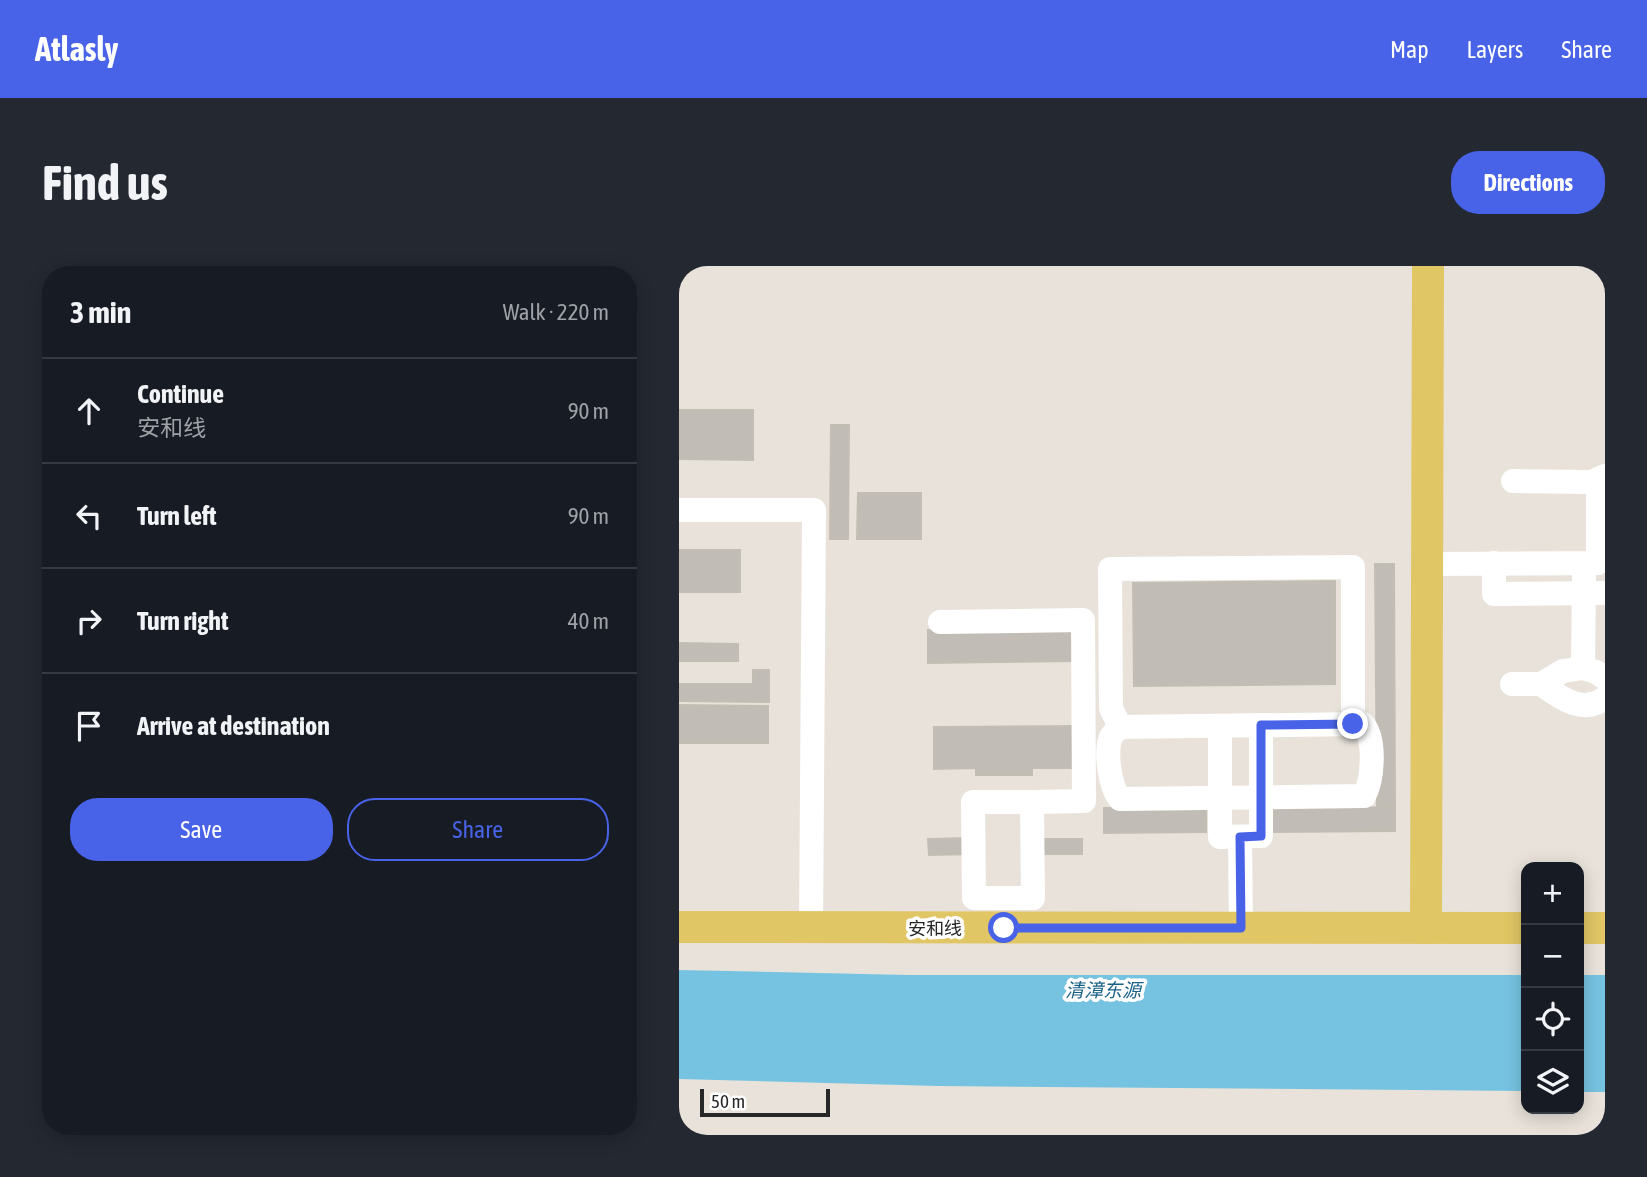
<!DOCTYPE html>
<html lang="en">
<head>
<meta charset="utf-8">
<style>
  :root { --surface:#171b24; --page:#242831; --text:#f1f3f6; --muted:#9ea1a6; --line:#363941; --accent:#4863e7 }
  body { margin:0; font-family:"Asap Condensed","Noto Sans SC",sans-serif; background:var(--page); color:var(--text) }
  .controls { position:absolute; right:21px; bottom:21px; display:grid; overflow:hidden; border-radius:14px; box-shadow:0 4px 18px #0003 }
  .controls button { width:63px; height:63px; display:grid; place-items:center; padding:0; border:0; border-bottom:2px solid var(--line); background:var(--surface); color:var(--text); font:35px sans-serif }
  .scale { position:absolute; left:21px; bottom:18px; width:130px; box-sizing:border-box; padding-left:7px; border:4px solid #272727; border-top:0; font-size:19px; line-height:24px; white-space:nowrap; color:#272727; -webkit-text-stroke:5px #fff; paint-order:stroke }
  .stop { position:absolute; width:21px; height:21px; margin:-16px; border:5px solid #4863e7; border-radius:50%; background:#fff }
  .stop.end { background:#4863e7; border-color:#fff; box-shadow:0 2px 7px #0008 }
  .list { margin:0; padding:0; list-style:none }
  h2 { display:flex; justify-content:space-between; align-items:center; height:91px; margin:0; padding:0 28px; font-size:30px }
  h2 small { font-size:23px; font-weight:400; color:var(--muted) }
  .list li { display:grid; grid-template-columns:46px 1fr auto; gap:21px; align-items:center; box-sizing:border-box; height:105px; padding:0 28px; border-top:2px solid var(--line) }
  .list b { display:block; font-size:26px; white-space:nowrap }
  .list p { margin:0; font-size:23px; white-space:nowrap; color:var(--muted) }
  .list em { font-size:23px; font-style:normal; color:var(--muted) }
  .actions { display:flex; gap:14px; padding:21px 28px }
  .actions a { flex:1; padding:16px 0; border:2px solid var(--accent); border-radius:28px; text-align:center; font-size:24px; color:var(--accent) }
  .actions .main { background:var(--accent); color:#fff }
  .icon { flex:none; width:38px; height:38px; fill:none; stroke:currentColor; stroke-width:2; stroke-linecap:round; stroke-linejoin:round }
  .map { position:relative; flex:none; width:926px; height:869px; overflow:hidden; border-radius:28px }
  header { display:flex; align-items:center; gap:42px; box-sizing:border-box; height:98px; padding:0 35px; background:var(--accent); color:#fff }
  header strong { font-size:33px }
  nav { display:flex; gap:38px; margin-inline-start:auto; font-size:24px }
  .intro { display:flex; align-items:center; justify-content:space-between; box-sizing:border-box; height:168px; padding:0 42px }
  h1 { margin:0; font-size:49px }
  .button { padding:18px 32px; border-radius:28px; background:var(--accent); color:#fff; font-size:24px; font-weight:700 }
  main { display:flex; gap:42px; padding:0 42px }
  aside { flex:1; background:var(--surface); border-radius:28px; box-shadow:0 4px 18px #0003 }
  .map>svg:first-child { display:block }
  .water { fill:#76c3e1 }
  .building { fill:#c1bcb5; stroke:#c3beb4; stroke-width:2 }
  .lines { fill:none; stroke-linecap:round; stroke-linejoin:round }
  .minor { stroke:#fff; stroke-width:24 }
  .major { stroke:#e1c665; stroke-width:32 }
  .route { stroke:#4863e7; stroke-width:9 }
  .labels { text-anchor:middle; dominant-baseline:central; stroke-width:7; stroke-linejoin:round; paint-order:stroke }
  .street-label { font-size:18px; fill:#272727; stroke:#fff }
  .water-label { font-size:19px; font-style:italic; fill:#1a6188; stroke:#fff }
</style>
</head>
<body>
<header>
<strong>Atlasly</strong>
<nav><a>Map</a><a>Layers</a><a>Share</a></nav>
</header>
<div class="intro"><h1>Find us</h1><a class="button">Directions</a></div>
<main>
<aside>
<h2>3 min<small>Walk · 220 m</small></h2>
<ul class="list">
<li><svg class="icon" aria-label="ahead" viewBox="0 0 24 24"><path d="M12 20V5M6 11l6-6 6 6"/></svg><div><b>Continue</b><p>安和线</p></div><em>90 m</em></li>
<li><svg class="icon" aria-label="left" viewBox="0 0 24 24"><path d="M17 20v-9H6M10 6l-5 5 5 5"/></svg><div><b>Turn left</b></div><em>90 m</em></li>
<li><svg class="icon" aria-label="right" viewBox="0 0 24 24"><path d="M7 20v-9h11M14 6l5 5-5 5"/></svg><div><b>Turn right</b></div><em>40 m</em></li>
<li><svg class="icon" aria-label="arrive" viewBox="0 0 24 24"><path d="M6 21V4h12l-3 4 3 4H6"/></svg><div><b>Arrive at destination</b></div></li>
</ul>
<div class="actions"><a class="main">Save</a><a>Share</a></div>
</aside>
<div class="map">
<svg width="926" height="869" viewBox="0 0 926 869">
  <rect width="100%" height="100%" fill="#e8e2da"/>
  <g class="water">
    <polygon points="0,704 229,709 847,709 847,825 259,820 0,813"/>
    <rect x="900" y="709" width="26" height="117"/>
  </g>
  <g class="building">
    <polygon points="0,144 74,144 74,194 0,193"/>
    <polygon points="152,159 170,159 169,273 151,273"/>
    <polygon points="179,227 242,227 242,273 178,273"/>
    <rect x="0" y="284" width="61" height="42"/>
    <polygon points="696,298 715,298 716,541 698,542"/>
    <polygon points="656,315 656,418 455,420 454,317"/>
    <polygon points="392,363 392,395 249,397 249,364"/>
    <polygon points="0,377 59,378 59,395 0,395"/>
    <polygon points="74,404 90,404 90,436 0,435 0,418 74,418"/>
    <polygon points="0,439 89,440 89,477 0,477"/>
    <polygon points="396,460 397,502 353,502 353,509 297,509 297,502 255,503 255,461"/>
    <polygon points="527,541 527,566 425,567 425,542"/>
    <polygon points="716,541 716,565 595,566 595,543"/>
    <polygon points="293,572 293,588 250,589 249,573"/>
    <rect x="359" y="573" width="44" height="15"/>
  </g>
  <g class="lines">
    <g class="minor">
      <polyline points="834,215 913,216 926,210"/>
      <polyline points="0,244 135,244 132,662"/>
      <polyline points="815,297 815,328 926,327"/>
      <polyline points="749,298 919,297 919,213"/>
      <polyline points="261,356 404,354 405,535 353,536"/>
      <polyline points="904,402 905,311"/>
      <polyline points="833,418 862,418 884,405 904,402 917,406 926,412"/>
      <path d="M 862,418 C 882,432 903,449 926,432"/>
      <path d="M 684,458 C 697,473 694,514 685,530 L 441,533 C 431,522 425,482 433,469 C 433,468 441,461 441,461 Z"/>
      <polyline points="541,460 541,571 582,570 582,459"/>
      <polyline points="441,461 432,442 431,303 674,301 674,458"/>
      <polygon points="294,536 353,536 354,632 295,632"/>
      <polyline points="561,571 562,662"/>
    </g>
    <g class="major">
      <polyline points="0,661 847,662"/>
      <polyline points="747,662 749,0"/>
      <polyline points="900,662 926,662"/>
    </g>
  </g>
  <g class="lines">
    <polyline class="route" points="325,662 562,662 561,571 582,570 582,459 674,458"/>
  </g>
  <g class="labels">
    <g class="street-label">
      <text x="256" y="662">安和线</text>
    </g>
    <g class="water-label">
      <text x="424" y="724">清漳东源</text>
    </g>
  </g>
</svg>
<div class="controls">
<button>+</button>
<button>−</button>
<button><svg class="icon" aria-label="locate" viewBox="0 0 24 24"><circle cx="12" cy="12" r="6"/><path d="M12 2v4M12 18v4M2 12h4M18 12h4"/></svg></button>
<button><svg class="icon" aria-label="layers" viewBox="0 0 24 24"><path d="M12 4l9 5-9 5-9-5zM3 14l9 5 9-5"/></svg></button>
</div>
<div class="scale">50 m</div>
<div class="stop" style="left:325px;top:662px"></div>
<div class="stop end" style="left:674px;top:458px"></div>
</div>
</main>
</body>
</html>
